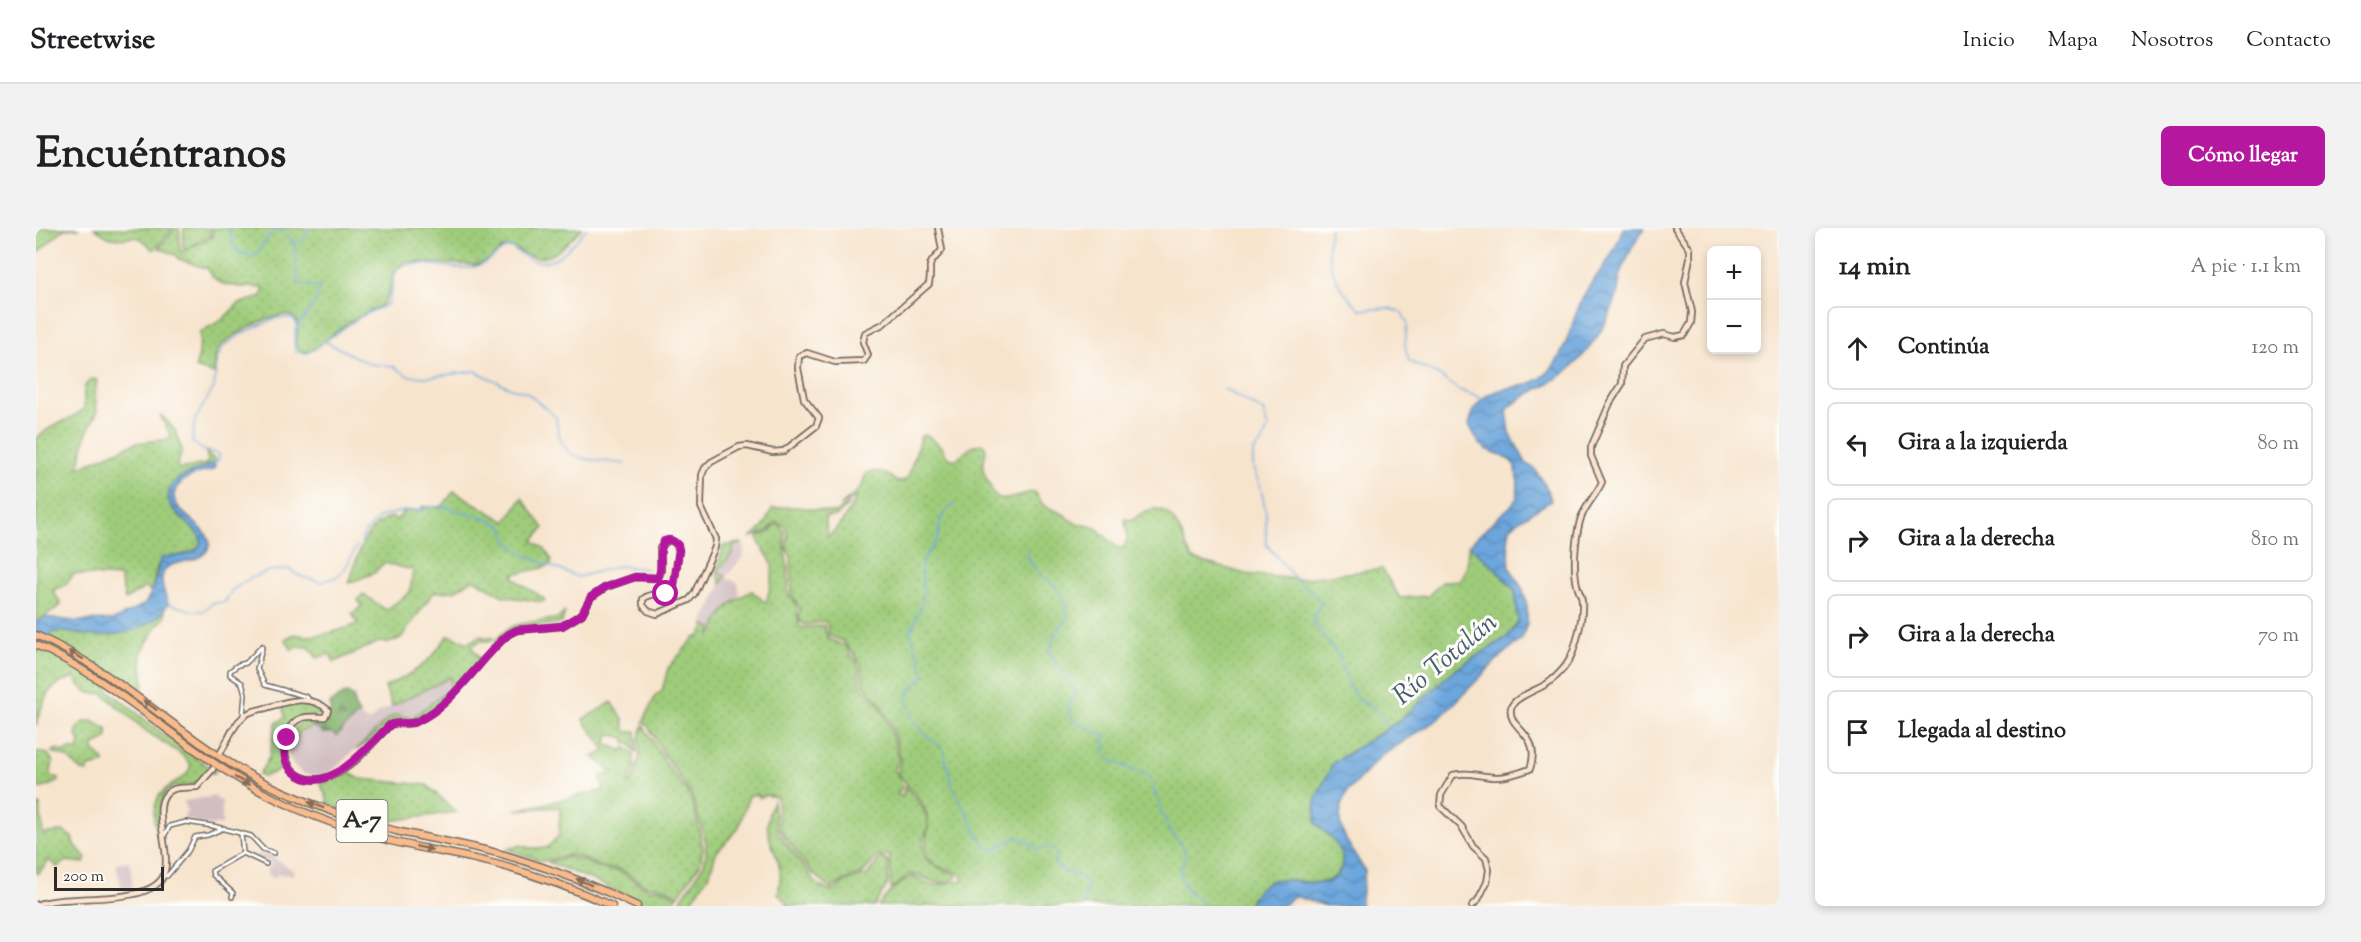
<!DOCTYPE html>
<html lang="es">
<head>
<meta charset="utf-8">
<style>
  :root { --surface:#fff; --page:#f2f2f2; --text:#202124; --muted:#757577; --line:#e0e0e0; --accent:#b5179e }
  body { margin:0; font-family:"Sorts Mill Goudy",serif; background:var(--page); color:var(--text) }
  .controls { position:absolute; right:18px; top:18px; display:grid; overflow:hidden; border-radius:9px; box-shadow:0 3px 9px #0003 }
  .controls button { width:54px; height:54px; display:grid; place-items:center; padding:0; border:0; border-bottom:2px solid var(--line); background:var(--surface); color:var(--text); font:30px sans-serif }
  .scale { position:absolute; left:18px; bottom:15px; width:110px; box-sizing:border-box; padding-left:6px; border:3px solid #2b2b2b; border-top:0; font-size:16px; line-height:21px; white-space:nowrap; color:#2b2b2b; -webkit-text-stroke:4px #fdfcf7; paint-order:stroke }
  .stop { position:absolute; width:18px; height:18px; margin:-14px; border:4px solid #b5179e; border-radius:50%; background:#fff }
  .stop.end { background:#b5179e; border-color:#fff; box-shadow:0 2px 6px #0008 }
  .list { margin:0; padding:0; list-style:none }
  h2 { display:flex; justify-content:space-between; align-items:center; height:78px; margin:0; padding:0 24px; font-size:26px }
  h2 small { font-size:20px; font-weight:400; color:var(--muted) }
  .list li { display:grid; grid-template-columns:39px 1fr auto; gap:18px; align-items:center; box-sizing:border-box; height:84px; margin:0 12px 12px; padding:0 12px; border:2px solid var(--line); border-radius:9px }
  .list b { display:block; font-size:22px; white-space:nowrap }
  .list em { font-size:20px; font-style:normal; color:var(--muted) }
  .icon { flex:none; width:33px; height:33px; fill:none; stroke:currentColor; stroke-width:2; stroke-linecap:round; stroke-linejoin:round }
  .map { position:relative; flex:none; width:1743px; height:678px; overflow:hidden; border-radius:9px }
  header { display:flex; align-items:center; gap:36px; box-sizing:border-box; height:84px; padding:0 30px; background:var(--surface); border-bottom:2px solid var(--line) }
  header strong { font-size:28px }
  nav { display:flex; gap:33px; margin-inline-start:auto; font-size:21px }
  .intro { display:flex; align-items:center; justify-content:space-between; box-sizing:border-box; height:144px; padding:0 36px }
  h1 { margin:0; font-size:42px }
  .button { padding:15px 27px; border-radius:9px; background:var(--accent); color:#fff; font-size:21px; font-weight:700 }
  main { display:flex; gap:36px; padding:0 36px }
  aside { flex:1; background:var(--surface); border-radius:9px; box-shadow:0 3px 9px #0003 }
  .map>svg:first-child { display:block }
  .industrial { fill:#d2bec1 }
  .grass { fill:url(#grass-dots); stroke:#657c52; stroke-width:1.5 }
  .forest { fill:url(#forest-firs); stroke:#556e4a; stroke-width:1.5 }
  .water { fill:url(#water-waves); stroke:#4c6884; stroke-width:1.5 }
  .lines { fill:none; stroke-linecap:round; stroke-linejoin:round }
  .stream { stroke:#6ca6dc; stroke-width:1.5 }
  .street-casing { stroke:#726c64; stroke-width:6 }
  .secondary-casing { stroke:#726c64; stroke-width:8 }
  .highway-casing { stroke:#726c64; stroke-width:9 }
  .street { stroke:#fff; stroke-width:3 }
  .secondary { stroke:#fde4d1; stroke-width:4.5 }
  .highway { stroke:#fabb8c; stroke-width:6 }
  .oneway { fill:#886c57 }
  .route { stroke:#b5179e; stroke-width:8 }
  .labels { text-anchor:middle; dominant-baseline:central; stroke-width:6; stroke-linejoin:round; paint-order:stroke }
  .shield { fill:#fdfcf7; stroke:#6a6a68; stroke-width:1.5 }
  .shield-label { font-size:24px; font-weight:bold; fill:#2b2b2b }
  .water-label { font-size:27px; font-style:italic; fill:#455c72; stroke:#fdfcf7 }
</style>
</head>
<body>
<header>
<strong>Streetwise</strong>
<nav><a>Inicio</a><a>Mapa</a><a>Nosotros</a><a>Contacto</a></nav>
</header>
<div class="intro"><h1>Encuéntranos</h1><a class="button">Cómo llegar</a></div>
<main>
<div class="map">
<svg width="1743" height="678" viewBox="0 0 1743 678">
  <defs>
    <pattern id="grass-dots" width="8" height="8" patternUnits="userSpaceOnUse" patternTransform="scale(1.5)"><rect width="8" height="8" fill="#9fcc7a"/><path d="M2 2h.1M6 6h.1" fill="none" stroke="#89af6a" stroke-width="1.8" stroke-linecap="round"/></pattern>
    <pattern id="forest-firs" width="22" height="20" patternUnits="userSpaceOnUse" patternTransform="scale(1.5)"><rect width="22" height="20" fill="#7fb06a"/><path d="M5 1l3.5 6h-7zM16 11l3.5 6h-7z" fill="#688f57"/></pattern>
    <pattern id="water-waves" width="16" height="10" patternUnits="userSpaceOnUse" patternTransform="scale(1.5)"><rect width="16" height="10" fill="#6ca6dc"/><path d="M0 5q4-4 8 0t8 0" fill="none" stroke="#5987b3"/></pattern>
  </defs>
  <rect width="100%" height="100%" fill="#fdfcf7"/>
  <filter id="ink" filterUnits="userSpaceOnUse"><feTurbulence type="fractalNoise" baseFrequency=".0167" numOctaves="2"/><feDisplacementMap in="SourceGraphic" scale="12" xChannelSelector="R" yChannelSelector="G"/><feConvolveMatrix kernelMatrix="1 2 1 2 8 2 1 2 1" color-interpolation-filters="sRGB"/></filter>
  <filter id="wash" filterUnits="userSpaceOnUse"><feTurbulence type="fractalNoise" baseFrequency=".008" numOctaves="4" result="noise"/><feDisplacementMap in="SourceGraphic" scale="24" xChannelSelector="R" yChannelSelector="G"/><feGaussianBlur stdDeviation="1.35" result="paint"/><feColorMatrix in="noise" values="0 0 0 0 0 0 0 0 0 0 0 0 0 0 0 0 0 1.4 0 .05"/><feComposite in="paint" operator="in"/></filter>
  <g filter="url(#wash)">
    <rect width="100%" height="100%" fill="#f7e4cd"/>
    <g class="industrial">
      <polygon points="697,317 709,318 707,329 690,349 682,343 697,325"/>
      <polygon points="691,350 702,355 704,367 683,389 676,408 674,407 676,400 667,396 685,356"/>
      <polygon points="416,448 414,461 375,490 361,487 353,490 294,545 280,547 268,546 258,538 254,532 252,523 254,518 270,501 282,500 290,506 297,505 314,495 323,486 332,494 343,484 390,463"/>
      <polygon points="180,568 180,571 185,572 186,575 186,597 159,596 159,593 149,592 148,587 151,585 148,573"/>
      <polygon points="229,624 258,643 257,647 242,646 238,650 233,648 231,642 236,635 221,629 222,625 228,628"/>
      <polygon points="94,633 97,665 86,664 88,662 85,660 80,635"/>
    </g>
    <g class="grass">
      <polygon points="0,0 44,0 28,1 0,26"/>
      <path d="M 58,0 L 137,0 L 119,21 L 116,21 C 98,0 97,14 75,10 C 69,8 64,4 58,0 Z"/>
      <path d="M 140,0 L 143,0 C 145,8 142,17 145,24 L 175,10 L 178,0 L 546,0 C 529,16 514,39 489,26 C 481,22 476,18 466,20 C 459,29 450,35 439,37 L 370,34 L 358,44 L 352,68 L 346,77 L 315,93 L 278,121 L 272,124 L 264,123 L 259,117 C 260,109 265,96 258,90 C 246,78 193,108 184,119 C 178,127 179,137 179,146 L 159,140 L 163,127 L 164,104 L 186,92 L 202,76 L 225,69 L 228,60 C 208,57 181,64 172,41 L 143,31 L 140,27 L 123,20 Z"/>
      <polygon points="148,0 176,0 173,8 151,21 147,20"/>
      <path d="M 57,151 L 61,152 L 59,166 L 61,185 L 51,204 L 42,240 L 99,215 L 135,211 C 134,201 127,196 124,186 L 139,202 L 146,222 L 141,238 L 143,241 L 170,236 L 172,233 L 170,224 L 178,231 L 177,235 C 157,246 139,247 132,271 C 137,277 141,285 146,291 C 149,294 154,296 158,299 C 181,323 144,328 128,329 L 121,339 L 115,364 L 110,359 L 89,372 L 84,349 L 38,346 L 28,358 L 17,362 L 25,377 L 0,394 L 0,211 C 14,195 35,194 48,180 C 49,168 44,156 57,151 Z"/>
      <path d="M 891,207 L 906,219 L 911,229 L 919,232 L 938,217 L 948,216 C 953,225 946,231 947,240 C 947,245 952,252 954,258 C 963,284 981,264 999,264 L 1007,277 L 1029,287 L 1037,294 L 1060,300 L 1083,321 C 1095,317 1090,302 1089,291 L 1097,292 C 1133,259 1145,307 1156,331 L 1210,346 L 1261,351 L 1346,341 L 1364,370 L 1392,368 L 1407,353 L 1424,353 L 1431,340 L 1433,317 L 1458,339 L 1479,363 L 1482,393 L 1473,408 L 1417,443 L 1363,493 L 1306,529 L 1280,595 C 1287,603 1297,610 1303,619 C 1312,633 1303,651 1287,654 C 1274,656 1262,652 1249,652 C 1239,653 1226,664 1216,669 L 1213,678 L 1153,678 L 1151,675 L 1150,678 L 842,678 C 851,666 863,654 877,648 L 892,656 L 901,657 L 926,652 L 926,648 C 917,639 901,642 893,631 C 884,618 896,601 891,587 C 886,571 871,557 862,545 L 865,531 L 856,498 L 843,474 L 828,457 L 825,435 L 807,413 L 793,408 L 791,395 L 788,393 L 769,397 L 763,393 L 764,381 L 756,366 L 755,329 L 751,321 L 752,306 L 749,298 L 740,294 L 731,303 L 714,310 L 727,299 L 736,281 C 759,276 777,282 799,285 L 813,276 L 801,288 L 789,289 L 792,309 L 806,294 L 821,269 L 804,278 L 825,260 L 830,245 C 843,241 851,245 861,254 L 867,253 L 872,249 L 885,208 Z"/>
      <path d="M 418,263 L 470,294 L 486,270 L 508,300 L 497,313 L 509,321 L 516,332 L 514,337 C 508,340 486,345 479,345 L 477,348 C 484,359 499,362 509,372 L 507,374 L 467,368 L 438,351 L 418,363 L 398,364 L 365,410 L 353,415 L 343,414 L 298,434 L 294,426 L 281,430 L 273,419 L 262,419 L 256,422 L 249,411 L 258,406 C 280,412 300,403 322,396 L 316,386 L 326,378 L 322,372 L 327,366 L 350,382 L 374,364 L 377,342 L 348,335 L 338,345 L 313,355 C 322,329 326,298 355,289 L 361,292 L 368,283 L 387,282 L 386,278 L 405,280 Z"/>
      <path d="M 743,296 L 749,304 C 747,325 755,344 752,365 L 760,376 L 763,398 L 767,400 L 788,397 L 792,411 L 810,418 L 815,428 L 822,434 L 825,458 L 843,477 L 854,500 L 863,531 L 859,542 L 866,555 L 865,561 L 861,566 L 866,569 L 869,557 C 877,568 893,584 892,599 C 891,603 888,608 887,613 C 884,636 902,640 920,646 L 921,649 C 902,663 891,647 874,646 L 855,661 L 854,629 L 851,627 L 842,628 L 825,647 C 810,648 806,657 794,660 L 775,644 L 743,601 L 741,569 L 729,567 L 724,570 L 721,566 L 713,568 L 702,601 L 680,625 L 674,645 L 654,676 L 655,678 L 641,678 L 668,636 L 670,626 L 670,614 L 655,565 L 631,531 L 612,498 L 607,494 L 620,467 L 626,463 L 632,440 L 658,410 L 664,408 L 669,398 L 667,396 L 676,400 L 674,407 L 676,407 C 685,383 692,375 716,363 L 730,375 C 733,363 738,350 736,338 C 734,326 722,320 722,308 L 732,305 L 739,297 Z"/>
      <polygon points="704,315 706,316 697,318 697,325 682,343 690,349 685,356 681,343 687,318"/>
      <path d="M 129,383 L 129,390 L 122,396 L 105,425 L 108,458 L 101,462 L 80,448 L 71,461 L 127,506 L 179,543 L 178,546 L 172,543 C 156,567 146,550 129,565 L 122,588 L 125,603 L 123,603 C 118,598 117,593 118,585 C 121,552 149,559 155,537 L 145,526 L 110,503 L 66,465 C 52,468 45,461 38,449 C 7,460 9,470 0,498 L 0,425 L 17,404 C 62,399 90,415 129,383 Z"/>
      <path d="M 529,383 L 526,395 L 479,401 L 468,406 L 456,419 C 471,390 495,396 523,390 Z"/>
      <path d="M 413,407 L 432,415 L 444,408 L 457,410 L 455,413 L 445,413 L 435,418 L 445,432 L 406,474 L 388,487 L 377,493 L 357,492 L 334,513 L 320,522 L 353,490 L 361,487 L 375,490 L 414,461 L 415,449 L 356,478 L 349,459 C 367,450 385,441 398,426 C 404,419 406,413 413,407 Z"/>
      <path d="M 254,474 L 284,479 L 290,483 L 289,486 L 262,490 C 249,507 245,520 245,541 L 227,549 L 223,546 L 233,530 L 240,495 L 249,489 L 246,477 Z"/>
      <polygon points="576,474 587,491 589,503 595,504 600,503 601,525 593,515 589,514 589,510 573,506 570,516 587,523 589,519 598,527 598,539 592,555 595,555 604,528 603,510 607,497 634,542 652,564 659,583 667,620 664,636 642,668 628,659 610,658 584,641 568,640 543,629 535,627 506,633 471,621 485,617 493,620 511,620 523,607 524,579 480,582 568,562 564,548 577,545 557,529 570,523 547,491"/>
      <path d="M 277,491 L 288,493 L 265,503 L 252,523 C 257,505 256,494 277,491 Z"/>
      <path d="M 56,493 L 71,501 L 71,511 L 58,517 L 58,522 L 68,533 L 67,536 L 53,539 L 51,544 L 46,543 L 30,529 L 16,524 L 20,521 L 28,524 L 34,521 L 42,523 L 44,513 L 40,507 C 41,496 46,494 56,493 Z"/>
      <polygon points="0,524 12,526 17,534 14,548 23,550 23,553 7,560 0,560"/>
      <polygon points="312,544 324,551 391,557 420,584 346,594 294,578 284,554 296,552"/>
      <path d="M 737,573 L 741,603 L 779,654 L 785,659 L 793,662 L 799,662 L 810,653 L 831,647 L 845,629 L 852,633 L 852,656 L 838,678 L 750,678 L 752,675 L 742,666 C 743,659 745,650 744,642 C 739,615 723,606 737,573 Z"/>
      <polygon points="4,577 7,606 27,603 37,610 36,613 50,630 48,635 31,633 21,639 13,632 2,646 0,643 0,578"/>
      <polygon points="533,629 548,633 566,641 584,643 611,661 627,661 641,669 635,678 609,678 566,656 512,634"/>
    </g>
    <path class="forest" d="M 311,465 C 318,468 319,471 318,478 L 323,486 L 300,508 L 297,505 L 287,505 L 282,500 L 275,499 C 289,492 297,494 294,475 Z"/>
    <g class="water">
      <path d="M 1587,0 L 1608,0 C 1599,15 1590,29 1585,46 C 1582,53 1583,61 1581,68 C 1572,94 1556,120 1536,139 C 1517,158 1489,163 1471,182 L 1474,205 L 1490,235 L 1499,241 L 1512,262 L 1515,273 L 1485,291 L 1474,300 L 1472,313 L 1474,340 L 1487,362 L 1491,377 L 1491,395 L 1486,411 L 1466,427 L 1404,490 L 1345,528 L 1312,563 L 1305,578 L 1304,595 L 1310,612 L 1329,643 L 1324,678 L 1290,678 L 1258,668 L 1246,678 L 1213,678 C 1216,669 1224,657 1234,653 C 1253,646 1293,668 1305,642 C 1313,622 1292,608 1280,595 L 1279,573 L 1297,535 L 1363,493 L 1417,443 L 1473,408 L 1482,394 L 1479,363 L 1458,339 L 1433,317 L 1463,288 L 1474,279 L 1481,270 L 1482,255 L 1479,238 L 1475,233 L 1465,227 L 1450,221 L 1443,215 L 1433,197 C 1445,144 1488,172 1514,142 C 1533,121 1535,91 1548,67 C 1555,54 1566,42 1574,29 C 1580,20 1583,10 1587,0 Z"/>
      <path d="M 177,235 L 179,237 L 178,241 C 167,245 152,247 144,256 C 119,281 180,297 173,319 C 165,340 128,327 126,350 C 125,359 130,367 132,376 C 118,402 77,410 51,407 C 39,406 29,402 17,404 L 0,425 L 0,394 L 9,389 L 38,393 L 78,392 L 109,376 L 118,359 L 124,331 C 135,325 150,331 160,322 C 183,302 116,287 136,257 C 144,246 166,242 177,235 Z"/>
    </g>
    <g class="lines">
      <g class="stream">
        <polyline points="192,0 200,23 218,29 237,2 247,3 257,13 263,56 284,59 281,71 260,102"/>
        <path d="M 1294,0 C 1287,34 1300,59 1325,82 L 1353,80 L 1366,85 L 1371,95 L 1369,118 L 1373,133 L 1404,148 L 1423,162 L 1448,171"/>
        <polyline points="259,17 269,10 272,0"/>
        <path d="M 290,114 L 334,136 L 357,138 L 372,148 L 393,149 L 439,143 L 475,160 L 490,164 L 520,189 C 524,239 550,229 589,236"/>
        <polyline points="1188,161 1227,183 1232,200 1227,213 1217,224 1217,240 1225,260 1230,285 1230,316 1262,354 1277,365 1286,376 1279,384 1277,394 1301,426 1313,457 1321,470 1336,479 1346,489 1352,500"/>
        <path d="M 177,237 L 183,231 L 183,226 L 167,222 L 156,214 L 159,192 L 178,159 L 181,131 L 186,120 L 205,106 L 240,90 L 257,90 L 260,95 L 258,113 L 259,124 L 272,125 L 324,89 L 352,76 L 360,43 C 378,27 410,43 433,40 C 454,37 462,21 474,19 C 483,23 489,31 498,33 C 522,39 537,15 551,0"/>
        <path d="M 919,276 C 901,289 906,289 902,307 C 901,318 891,322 888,331 C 884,340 886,349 887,359 C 888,375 882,390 874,403 L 889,447 L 872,464 L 871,474 L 876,489 L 889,507 L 904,518 L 908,525 L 916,557 L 946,614 L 953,621 L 960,621 L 980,609 L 992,613 L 999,621 L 1016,620 L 1020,625 L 1019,636 L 1025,642 L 1046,650 L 1051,659 L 1048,673 L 1049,678"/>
        <polyline points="325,314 329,304 344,289 362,284 406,278 454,292 467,299 472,313 488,327 542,349 582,338 611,341"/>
        <path d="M 990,322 L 994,333 L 1002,345 L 1020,359 L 1030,376 L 1031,392 L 1018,407 L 1014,423 L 1021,439 L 1032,448 L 1039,464 L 1032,483 L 1038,494 L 1068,507 L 1070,527 L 1080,535 L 1113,548 L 1132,601 L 1144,615 L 1150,627 C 1136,657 1150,659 1169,678"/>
        <polyline points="133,376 158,383 167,383 177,375 189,374 196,362 213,351 233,343 252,341 266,349 285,354 301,349 310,339 321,318"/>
      </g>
    </g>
  </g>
  <g filter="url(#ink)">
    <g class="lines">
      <defs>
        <g id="street">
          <polyline points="226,420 221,441 229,457 268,468 272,470 271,473"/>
          <polyline points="207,488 209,466 206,455 194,447 194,443 202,437 210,435 226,418"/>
          <polyline points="205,606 207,625 230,636"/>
          <polyline points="128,608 134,598 150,594 177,598 215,608 227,621 238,625"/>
          <polyline points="127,648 131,648 152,623 159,609 172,607 188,600"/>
          <polyline points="196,669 197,665 177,647 176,643 207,625"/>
        </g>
        <g id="secondary">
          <path d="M 185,524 C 192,512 197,497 208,488 C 213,483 222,482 230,480 C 249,474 274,465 292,482 L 289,489 C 282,489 273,488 266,490 C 237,499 243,567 295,548 C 318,540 337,514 354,497 C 364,493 373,498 382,493 C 421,473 441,433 473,406 L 481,402 L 526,398 L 546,386 L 555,369 L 570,359 L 599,349 L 622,350 L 625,343 L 624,320 L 632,312 L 639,314 L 643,322 L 637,363 C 627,367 615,364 607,371 L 607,377 L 612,383 L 621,386 L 653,372 L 658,366 L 679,319 L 680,311 L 665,279 L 666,247 L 669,240 L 675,234 L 703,219 L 711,218 L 737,224 L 748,223 L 780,198 L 783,190 L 768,171 L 762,140 L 763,128 L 771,125 L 799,134 L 828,133 L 832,127 L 827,114 L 829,105 L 847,96 L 893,56 C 897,32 887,43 906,22 L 902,0"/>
          <path d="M 0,677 C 33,665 104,678 125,652 C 142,629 107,572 138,561 C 145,559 154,560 161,559 L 177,541"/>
          <path d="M 1436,678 L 1442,672 L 1451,654 L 1453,642 L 1450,630 L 1437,618 L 1426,599 L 1404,578 L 1405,567 L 1417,547 C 1434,543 1444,549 1461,549 C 1472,549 1483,545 1494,541 C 1507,505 1471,502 1475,480 C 1477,469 1502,462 1512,455 C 1523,447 1532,437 1537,424 C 1542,409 1547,389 1546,374 C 1546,368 1542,363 1541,357 C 1537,339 1539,312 1544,293 C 1548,278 1560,268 1566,254 L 1555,228 L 1555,219 L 1574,175 L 1586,156 L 1587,138 L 1609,111 L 1628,106 L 1639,109 L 1648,107 L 1655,95 L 1656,84 L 1649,54 L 1654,30 L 1654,21 L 1639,0"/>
        </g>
        <g id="highway">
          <path d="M 0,407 C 90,447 158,525 248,564 C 284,580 321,593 360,603 C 399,612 440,618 479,630 C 521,643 562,659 601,678"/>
          <path d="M 0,417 C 89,457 155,532 244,573 C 279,590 317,603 355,613 C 387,621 420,626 452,634 C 495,645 536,660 576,678"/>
        </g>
      </defs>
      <use href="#street" class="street-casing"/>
      <use href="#secondary" class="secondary-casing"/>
      <use href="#highway" class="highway-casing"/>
      <use href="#street" class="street"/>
      <use href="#secondary" class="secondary"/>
      <use href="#highway" class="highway"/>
    </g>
    <defs><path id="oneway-solid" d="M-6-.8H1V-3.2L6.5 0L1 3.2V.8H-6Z" transform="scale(1.5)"/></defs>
    <g class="oneway">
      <use href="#oneway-solid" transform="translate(40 427) rotate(-150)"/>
      <use href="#oneway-solid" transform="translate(114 477) rotate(-143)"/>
      <use href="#oneway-solid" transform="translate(206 553) rotate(28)"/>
      <use href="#oneway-solid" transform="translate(280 577) rotate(-158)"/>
      <use href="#oneway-solid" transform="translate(388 620) rotate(12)"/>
      <use href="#oneway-solid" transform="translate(548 654) rotate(-156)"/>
    </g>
  </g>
  <g class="lines" filter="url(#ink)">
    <path class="route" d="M 251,510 C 247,522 247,535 258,544 C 290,572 333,517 354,497 C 364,493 373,498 382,493 C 421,474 441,433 473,406 L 481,402 L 526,398 L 546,386 L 555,369 L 570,359 L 599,349 L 622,350 C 628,338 621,325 628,313 L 635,312 L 642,317 L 643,322 L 637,363 L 630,366"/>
  </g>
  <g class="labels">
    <rect class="shield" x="300.5" y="572" width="51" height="42" rx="4.5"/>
    <g class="shield-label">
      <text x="326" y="593">A-7</text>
    </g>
    <g class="water-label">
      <text transform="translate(1410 432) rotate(-40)">Río Totalán</text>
    </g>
  </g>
</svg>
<div class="controls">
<button>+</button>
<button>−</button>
</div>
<div class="scale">200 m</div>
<div class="stop" style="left:630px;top:366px"></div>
<div class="stop end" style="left:251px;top:510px"></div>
</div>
<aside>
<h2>14 min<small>A pie · 1.1 km</small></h2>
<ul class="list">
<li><svg class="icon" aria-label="ahead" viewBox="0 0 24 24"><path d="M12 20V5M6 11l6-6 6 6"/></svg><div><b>Continúa</b></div><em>120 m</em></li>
<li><svg class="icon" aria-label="left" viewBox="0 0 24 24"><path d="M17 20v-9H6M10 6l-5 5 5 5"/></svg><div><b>Gira a la izquierda</b></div><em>80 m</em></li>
<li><svg class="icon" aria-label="right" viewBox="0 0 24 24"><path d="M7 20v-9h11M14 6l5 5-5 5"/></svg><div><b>Gira a la derecha</b></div><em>810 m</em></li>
<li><svg class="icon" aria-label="right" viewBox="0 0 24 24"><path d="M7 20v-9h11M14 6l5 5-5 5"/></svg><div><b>Gira a la derecha</b></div><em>70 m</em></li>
<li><svg class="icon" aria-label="arrive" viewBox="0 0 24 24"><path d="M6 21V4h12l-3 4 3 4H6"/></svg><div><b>Llegada al destino</b></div></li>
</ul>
</aside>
</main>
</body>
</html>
